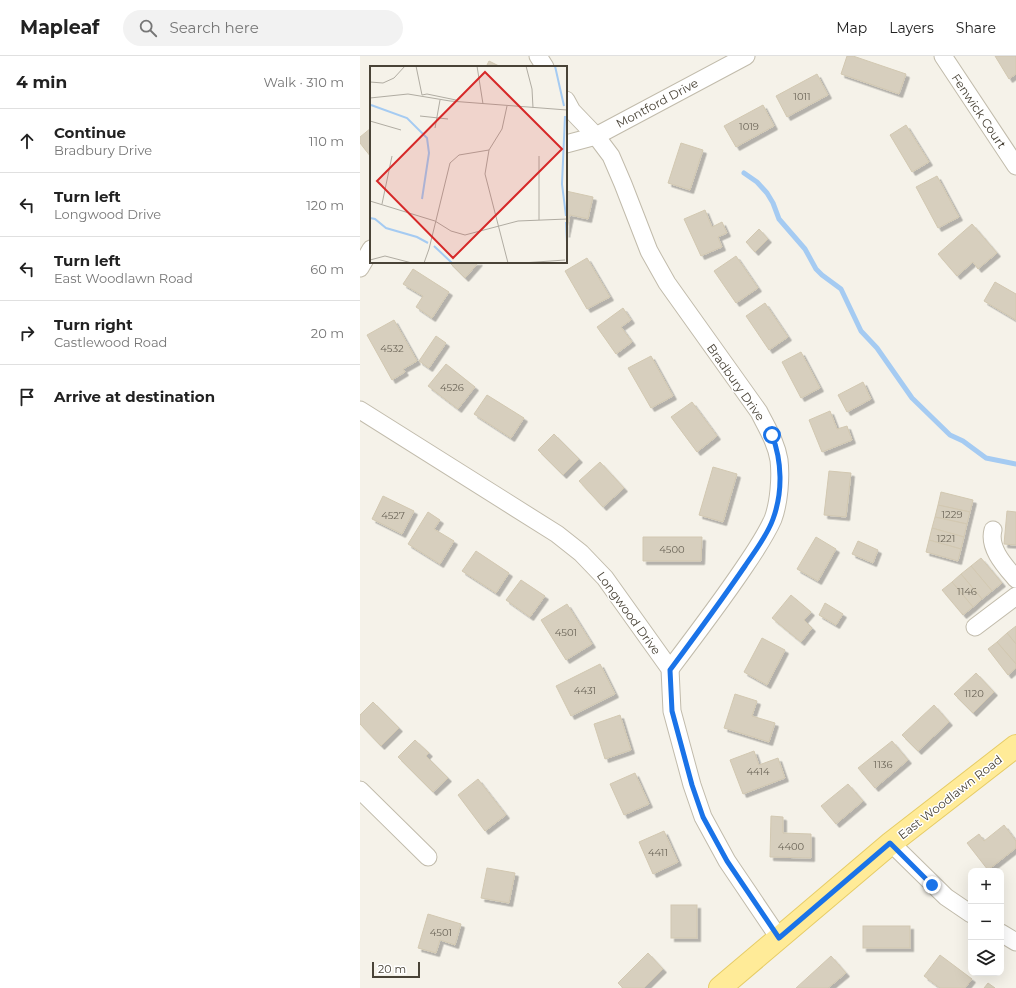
<!DOCTYPE html>
<html lang="en">
<head>
<meta charset="utf-8">
<style>
  :root { --surface:#fff; --page:#f2f2f2; --text:#222; --muted:#767676; --line:#e0e0e0 }
  body { margin:0; font-family:Montserrat,sans-serif; background:var(--page); color:var(--text) }
  .controls { position:absolute; right:12px; bottom:12px; display:grid; overflow:hidden; border-radius:8px; box-shadow:0 4px 16px #0002 }
  .controls button { width:36px; height:36px; display:grid; place-items:center; padding:0; border:0; border-bottom:1px solid var(--line); background:var(--surface); color:var(--text); font:20px sans-serif }
  .scale { position:absolute; left:12px; bottom:10px; width:48px; box-sizing:border-box; padding-left:4px; border:2px solid #494337; border-top:0; font-size:11px; line-height:14px; white-space:nowrap; color:#494337; -webkit-text-stroke:3px #fff; paint-order:stroke }
  .stop { position:absolute; width:12px; height:12px; margin:-9px; border:3px solid #1a73e8; border-radius:50%; background:#fff }
  .stop.end { background:#1a73e8; border-color:#fff; box-shadow:0 1px 4px #0008 }
  .list { margin:0; padding:0; list-style:none }
  h2 { display:flex; justify-content:space-between; align-items:center; height:52px; margin:0; padding:0 16px; font-size:17px }
  h2 small { font-size:13px; font-weight:400; color:var(--muted) }
  .list li { display:grid; grid-template-columns:26px 1fr auto; gap:12px; align-items:center; box-sizing:border-box; height:64px; padding:0 16px; border-top:1px solid var(--line) }
  .list b { display:block; font-size:15px; white-space:nowrap }
  .list p { margin:0; font-size:13px; white-space:nowrap; color:var(--muted) }
  .list em { font-size:13px; font-style:normal; color:var(--muted) }
  .icon { flex:none; width:22px; height:22px; fill:none; stroke:currentColor; stroke-width:2; stroke-linecap:round; stroke-linejoin:round }
  .map { position:relative; flex:none; width:656px; height:932px; overflow:hidden }
  header { display:flex; align-items:center; gap:24px; box-sizing:border-box; height:56px; padding:0 20px; background:var(--surface); border-bottom:1px solid var(--line) }
  header strong { font-size:19px }
  nav { display:flex; gap:22px; margin-inline-start:auto; font-size:14px }
  .search { width:280px; height:36px; background:var(--page); display:flex; align-items:center; gap:10px; box-sizing:border-box; padding:0 14px; border-radius:22px; color:var(--muted); font-size:15px }
  main { display:flex }
  aside { flex:1; background:var(--surface) }
  .map>svg:first-child { display:block }
  .lines { fill:none; stroke-linecap:round; stroke-linejoin:round }
  .stream { stroke:#a5cbf2; stroke-width:5 }
  .building { fill:#d7cfbe; stroke:#d2c8b1; filter:url(#shadow) }
  .street-casing { stroke:#c1bbab; stroke-width:19 }
  .primary-casing { stroke:#e6cc66; stroke-width:24 }
  .street { stroke:#fff; stroke-width:17 }
  .primary { stroke:#ffeb98; stroke-width:22 }
  .route { stroke:#1a73e8; stroke-width:5 }
  .labels { text-anchor:middle; dominant-baseline:central; stroke-width:3; stroke-linejoin:round; paint-order:stroke }
  .number-label { font-size:10px; fill:#6c6659 }
  .street-label { font-size:12px; fill:#494337; stroke:#fff }
  .inset-river { fill:none; stroke:#a5cbf2; stroke-width:2 }
  .inset-road { fill:none; stroke:#b0aca2; stroke-width:1 }
  .view { fill:#d62828; fill-opacity:0.15; stroke:#d62828; stroke-width:2 }
  .inset-edge { fill:none; stroke:#494337; stroke-width:2 }
</style>
</head>
<body>
<header>
<strong>Mapleaf</strong>
<div class="search"><svg class="icon" aria-label="search" viewBox="0 0 24 24"><circle cx="10" cy="10" r="6"/><path d="M15 15l6 6"/></svg>Search here</div>
<nav><a>Map</a><a>Layers</a><a>Share</a></nav>
</header>
<main>
<aside>
<h2>4 min<small>Walk · 310 m</small></h2>
<ul class="list">
<li><svg class="icon" aria-label="ahead" viewBox="0 0 24 24"><path d="M12 20V5M6 11l6-6 6 6"/></svg><div><b>Continue</b><p>Bradbury Drive</p></div><em>110 m</em></li>
<li><svg class="icon" aria-label="left" viewBox="0 0 24 24"><path d="M17 20v-9H6M10 6l-5 5 5 5"/></svg><div><b>Turn left</b><p>Longwood Drive</p></div><em>120 m</em></li>
<li><svg class="icon" aria-label="left" viewBox="0 0 24 24"><path d="M17 20v-9H6M10 6l-5 5 5 5"/></svg><div><b>Turn left</b><p>East Woodlawn Road</p></div><em>60 m</em></li>
<li><svg class="icon" aria-label="right" viewBox="0 0 24 24"><path d="M7 20v-9h11M14 6l5 5-5 5"/></svg><div><b>Turn right</b><p>Castlewood Road</p></div><em>20 m</em></li>
<li><svg class="icon" aria-label="arrive" viewBox="0 0 24 24"><path d="M6 21V4h12l-3 4 3 4H6"/></svg><div><b>Arrive at destination</b></div></li>
</ul>
</aside>
<div class="map">
<svg width="656" height="932" viewBox="0 0 656 932">
  <defs>
    <filter id="shadow"><feDropShadow dx="3.5" dy="3.5" stdDeviation="0" flood-color="#0004"/></filter>
  </defs>
  <rect width="100%" height="100%" fill="#f5f2e9"/>
  <g class="lines">
    <polyline class="stream" points="384,117 397,126 407,137 413,147 419,163 445,193 456,213 462,219 481,233 501,275 517,292 552,342 590,379 603,385 626,402 656,408"/>
  </g>
  <g class="building">
    <polygon points="487,0 493,0 546,18 539,38 481,18"/>
    <polygon points="635,0 656,0 656,18 649,23"/>
    <polygon points="129,5 141,11 126,11"/>
    <polygon points="457,18 468,39 427,61 416,40"/>
    <polygon points="403,49 414,70 376,91 364,70"/>
    <polygon points="546,69 569,106 552,116 530,79"/>
    <polygon points="11,72 11,101 0,87 0,81"/>
    <polygon points="321,87 343,94 330,134 308,127"/>
    <polygon points="577,120 599,161 578,172 556,131"/>
    <polygon points="206,135 233,141 228,163 210,159 206,178"/>
    <polygon points="345,154 352,171 362,166 367,177 358,181 362,191 341,200 324,163"/>
    <polygon points="612,168 637,197 618,213 613,206 597,220 578,198"/>
    <polygon points="399,173 408,183 395,196 386,186"/>
    <polygon points="376,200 398,232 376,247 354,215"/>
    <polygon points="227,202 250,241 227,253 205,215"/>
    <polygon points="89,206 119,206 105,222"/>
    <polygon points="53,213 89,236 72,262 56,251 63,240 43,228"/>
    <polygon points="635,226 656,238 656,264 624,245"/>
    <polygon points="405,247 428,281 409,294 386,260"/>
    <polygon points="263,252 271,264 261,271 272,286 256,298 237,271"/>
    <polygon points="34,264 57,305 43,313 45,316 32,324 7,279"/>
    <polygon points="76,280 86,287 69,312 59,305"/>
    <polygon points="441,296 460,332 441,342 422,306"/>
    <polygon points="291,300 313,340 291,352 268,312"/>
    <polygon points="86,308 115,331 98,353 68,330"/>
    <polygon points="503,326 511,343 487,356 478,339"/>
    <polygon points="127,339 164,362 151,382 114,358"/>
    <polygon points="332,346 357,380 337,396 311,361"/>
    <polygon points="470,355 477,373 487,370 492,384 462,396 449,364"/>
    <polygon points="194,378 219,403 203,419 178,394"/>
    <polygon points="240,406 264,432 243,451 219,425"/>
    <polygon points="353,411 377,418 363,466 339,459"/>
    <polygon points="469,415 491,417 486,461 464,459"/>
    <polygon points="581,436 613,444 610,456 578,449"/>
    <polygon points="23,440 54,455 42,478 12,463"/>
    <polygon points="578,449 610,456 607,468 575,461"/>
    <polygon points="647,455 656,456 656,489 644,488"/>
    <polygon points="68,456 80,464 74,473 94,485 80,508 48,488"/>
    <polygon points="575,461 607,468 604,481 572,472"/>
    <polygon points="572,472 604,481 601,493 569,484"/>
    <polygon points="283,481 342,481 341,505 283,505"/>
    <polygon points="456,481 476,493 458,525 437,513"/>
    <polygon points="569,484 601,493 598,505 566,496"/>
    <polygon points="498,485 518,494 513,507 492,498"/>
    <polygon points="116,495 149,517 136,537 102,515"/>
    <polygon points="621,502 642,527 632,535 611,510"/>
    <polygon points="611,510 632,535 622,543 601,518"/>
    <polygon points="601,518 622,543 613,551 592,526"/>
    <polygon points="161,524 185,540 170,561 146,544"/>
    <polygon points="592,526 613,551 603,559 582,534"/>
    <polygon points="431,539 451,556 444,564 452,572 441,586 412,562"/>
    <polygon points="465,547 483,558 476,569 459,559"/>
    <polygon points="207,548 232,588 206,604 181,564"/>
    <polygon points="656,570 656,588 647,577"/>
    <polygon points="647,577 656,588 656,608 637,586"/>
    <polygon points="402,582 425,594 407,629 384,616"/>
    <polygon points="637,586 656,608 656,612 648,619 628,593"/>
    <polygon points="240,608 255,638 211,660 196,630"/>
    <polygon points="616,617 634,636 613,657 594,638"/>
    <polygon points="375,638 397,645 392,660 415,667 409,686 364,672"/>
    <polygon points="13,646 39,672 21,690 0,668 0,659"/>
    <polygon points="574,649 589,666 558,695 542,679"/>
    <polygon points="260,659 271,694 245,703 234,668"/>
    <polygon points="55,684 69,697 66,700 88,722 73,736 38,701"/>
    <polygon points="532,685 548,704 515,732 498,712"/>
    <polygon points="394,695 399,709 418,702 425,722 383,738 370,704"/>
    <polygon points="275,717 289,748 264,759 250,728"/>
    <polygon points="118,723 146,759 125,775 98,739"/>
    <polygon points="488,728 503,745 476,768 461,750"/>
    <polygon points="411,760 423,761 423,777 451,778 451,802 410,801"/>
    <polygon points="644,769 656,785 656,792 628,814 607,787 619,778 624,785"/>
    <polygon points="304,775 318,806 293,818 279,786"/>
    <polygon points="127,812 155,817 149,847 121,842"/>
    <rect x="311" y="849" width="26" height="33"/>
    <polygon points="68,858 101,868 95,889 80,884 76,897 58,892"/>
    <rect x="503" y="870" width="47" height="22"/>
    <polygon points="288,897 303,913 284,932 263,932 258,927"/>
    <polygon points="580,899 612,923 605,932 580,932 564,920"/>
    <polygon points="471,900 486,917 468,932 436,932"/>
    <polygon points="628,927 635,932 624,932"/>
  </g>
  <g class="lines">
    <defs>
      <g id="street">
        <polyline points="178,0 185,11"/>
        <polyline points="583,0 656,110"/>
        <path d="M 206,44 L 212,55 L 236,80 L 251,100 L 263,128 L 289,195 L 307,227 L 399,356 C 407,372 416,386 419,404 C 421,421 419,447 413,463 C 405,481 394,497 383,513 C 360,547 335,580 310,613"/>
        <polyline points="206,88 236,80 386,0"/>
        <polyline points="0,212 11,193"/>
        <polyline points="0,354 197,478 221,497 245,522 310,613 312,655 332,729 343,761 367,805 419,882"/>
        <path d="M 633,474 C 628,492 645,510 656,523"/>
        <polyline points="615,571 656,540"/>
        <polyline points="0,734 68,801"/>
        <polyline points="531,787 586,841 611,858"/>
        <polyline points="641,877 656,886"/>
      </g>
      <polyline id="primary" points="360,932 531,787 656,690"/>
    </defs>
    <use href="#street" class="street-casing"/>
    <use href="#primary" class="primary-casing"/>
    <use href="#street" class="street"/>
    <use href="#primary" class="primary"/>
  </g>
  <g class="lines">
    <path class="route" d="M 412,379 C 422,405 423,436 413,463 C 407,480 395,495 385,510 C 361,545 336,579 310,614 L 312,655 L 332,729 L 343,761 L 367,805 L 419,882 L 530,787 L 572,829"/>
  </g>
  <g class="labels">
    <g class="number-label">
      <text x="442" y="40">1011</text>
      <text x="389" y="70">1019</text>
      <text x="32" y="292">4532</text>
      <text x="92" y="331">4526</text>
      <text x="592" y="458">1229</text>
      <text x="33" y="459">4527</text>
      <text x="586" y="482">1221</text>
      <text x="312" y="493">4500</text>
      <text x="607" y="535">1146</text>
      <text x="206" y="576">4501</text>
      <text x="225" y="634">4431</text>
      <text x="614" y="637">1120</text>
      <text x="523" y="708">1136</text>
      <text x="398" y="715">4414</text>
      <text x="431" y="790">4400</text>
      <text x="298" y="796">4411</text>
      <text x="81" y="876">4501</text>
    </g>
    <g class="street-label">
      <text transform="translate(297 47) rotate(-28)">Montford Drive</text>
      <text transform="translate(619 55) rotate(56)">Fenwick Court</text>
      <text transform="translate(376 326) rotate(55)">Bradbury Drive</text>
      <text transform="translate(269 557) rotate(54)">Longwood Drive</text>
      <text transform="translate(590 741) rotate(-38)">East Woodlawn Road</text>
    </g>
  </g>
  <g transform="translate(10 10)">
    <rect width="197" height="197" fill="#f5f2e9"/>
    <path class="inset-river" d="M 185,0 L 194,40M 1,39 L 37,52 L 57,72 L 59,87 L 52,133M 195,50 L 192,118 L 196,150M 0,152 L 5,153 L 16,162 L 47,171 L 58,177M 196,156 L 197,176M 64,180 L 82,197"/>
    <path class="inset-road" d="M 46,0 L 52,29M 107,0 L 113,38M 156,0 L 162,23 L 163,42M 0,16 L 13,17 L 24,12 L 35,0M 52,29 L 57,28 L 86,34M 0,32 L 38,28 L 80,35 L 197,44M 137,40 L 132,63 L 119,84 L 115,108 L 138,197M 50,50 L 78,53M 0,55 L 31,64M 65,62 L 70,34M 169,90 L 169,154M 0,135 L 65,155 L 81,165 L 95,169 L 148,155 L 197,153M 12,138 L 22,90M 0,194 L 15,190 L 42,197M 54,197 L 59,183 L 80,97 L 89,89 L 119,84M 152,197 L 195,194"/>
    <path class="view" d="M 115,6 L 192,83 L 83,192 L 7,115 Z"/>
    <rect width="197" height="197" class="inset-edge"/>
  </g>
</svg>
<div class="controls">
<button>+</button>
<button>−</button>
<button><svg class="icon" aria-label="layers" viewBox="0 0 24 24"><path d="M12 4l9 5-9 5-9-5zM3 14l9 5 9-5"/></svg></button>
</div>
<div class="scale">20 m</div>
<div class="stop" style="left:412px;top:379px"></div>
<div class="stop end" style="left:572px;top:829px"></div>
</div>
</main>
</body>
</html>
